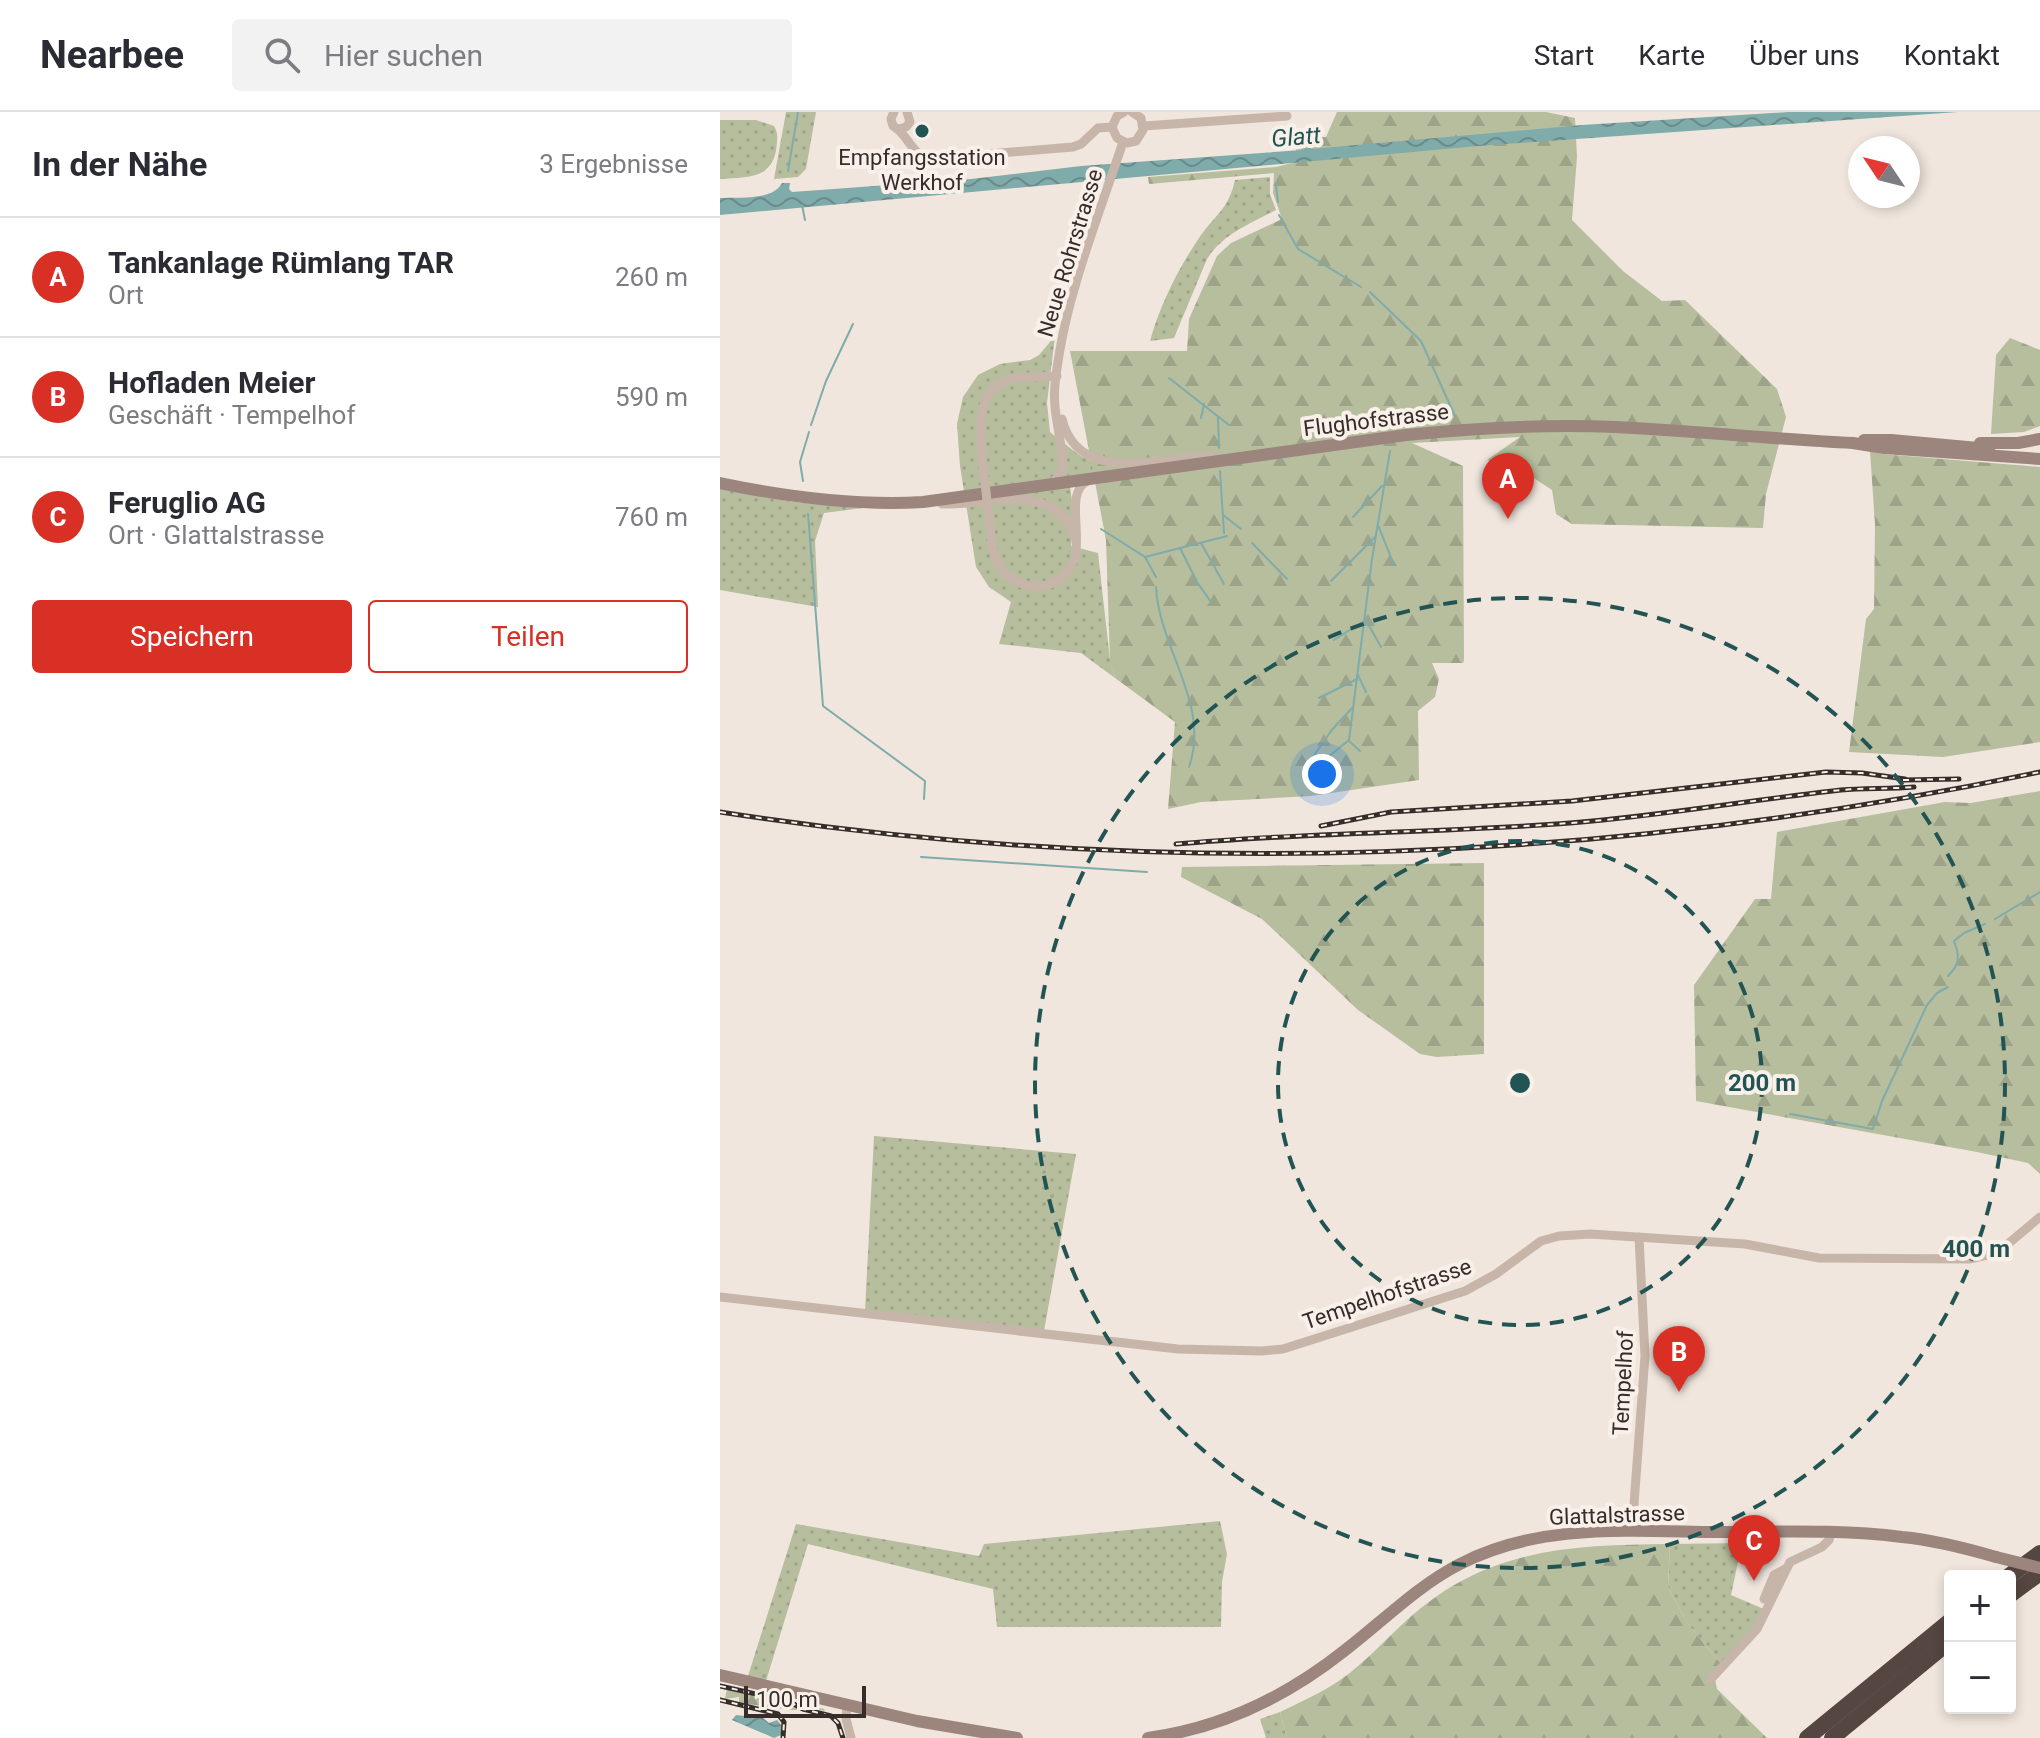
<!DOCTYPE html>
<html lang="de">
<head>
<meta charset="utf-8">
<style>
  :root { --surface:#fff; --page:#f2f2f3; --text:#2b2b33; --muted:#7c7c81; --line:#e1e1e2; --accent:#d93025 }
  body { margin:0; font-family:Roboto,sans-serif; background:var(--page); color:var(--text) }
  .controls { position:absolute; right:24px; bottom:24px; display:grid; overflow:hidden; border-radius:8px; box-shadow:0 4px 12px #0003 }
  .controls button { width:72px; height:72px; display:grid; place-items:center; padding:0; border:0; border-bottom:2px solid var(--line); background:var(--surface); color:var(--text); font:40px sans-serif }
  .compass { position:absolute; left:1128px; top:24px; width:72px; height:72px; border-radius:50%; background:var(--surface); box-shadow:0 4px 12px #0003; rotate:305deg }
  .scale { position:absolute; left:24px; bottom:20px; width:122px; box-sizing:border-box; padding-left:8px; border:4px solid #362c29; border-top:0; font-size:22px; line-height:28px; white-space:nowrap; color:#362c29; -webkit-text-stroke:6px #f8f0e9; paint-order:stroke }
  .you { position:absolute; left:602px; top:662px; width:28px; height:28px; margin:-20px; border:6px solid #fff; border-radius:50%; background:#1a73e8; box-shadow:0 0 0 12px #1a73e833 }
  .badge { display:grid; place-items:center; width:52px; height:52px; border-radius:50%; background:var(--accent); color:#fff; font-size:26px; font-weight:700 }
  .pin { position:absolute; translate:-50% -66px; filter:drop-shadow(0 2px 4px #0008) }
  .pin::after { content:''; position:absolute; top:42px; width:28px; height:24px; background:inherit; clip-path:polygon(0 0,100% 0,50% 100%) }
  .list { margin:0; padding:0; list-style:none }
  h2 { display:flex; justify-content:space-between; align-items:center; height:104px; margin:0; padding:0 32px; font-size:34px }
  h2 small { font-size:26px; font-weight:400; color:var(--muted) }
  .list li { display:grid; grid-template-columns:52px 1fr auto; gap:24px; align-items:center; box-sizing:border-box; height:120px; padding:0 32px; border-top:2px solid var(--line) }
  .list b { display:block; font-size:30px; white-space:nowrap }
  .list p { margin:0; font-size:26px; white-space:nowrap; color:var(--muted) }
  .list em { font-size:26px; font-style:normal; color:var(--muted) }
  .actions { display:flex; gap:16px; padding:24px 32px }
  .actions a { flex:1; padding:18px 0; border:2px solid var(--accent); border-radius:8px; text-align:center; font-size:28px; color:var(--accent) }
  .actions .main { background:var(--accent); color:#fff }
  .icon { flex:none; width:44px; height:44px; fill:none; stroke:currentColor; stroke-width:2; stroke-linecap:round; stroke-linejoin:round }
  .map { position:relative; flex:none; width:1320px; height:1626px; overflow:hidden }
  header { display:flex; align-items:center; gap:48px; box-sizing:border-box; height:112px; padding:0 40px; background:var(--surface); border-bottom:2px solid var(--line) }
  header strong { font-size:38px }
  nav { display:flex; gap:44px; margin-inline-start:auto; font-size:28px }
  .search { width:560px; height:72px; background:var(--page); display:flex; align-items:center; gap:20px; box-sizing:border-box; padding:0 28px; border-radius:8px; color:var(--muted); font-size:30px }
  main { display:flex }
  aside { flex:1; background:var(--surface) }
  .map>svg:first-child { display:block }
  .grass { fill:url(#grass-dots) }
  .forest { fill:url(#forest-firs) }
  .water { fill:url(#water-waves) }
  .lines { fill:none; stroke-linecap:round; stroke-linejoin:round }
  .stream { stroke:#7fabaa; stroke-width:2 }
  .street { stroke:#c7b5aa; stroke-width:9 }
  .secondary { stroke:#9b857c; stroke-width:12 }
  .highway { stroke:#564641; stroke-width:16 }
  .rail-casing { stroke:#362c29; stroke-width:5 }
  .rail { stroke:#f8f0e9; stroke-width:2; stroke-dasharray:6; stroke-linecap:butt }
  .street-bridge { stroke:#c7b5aa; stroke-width:9 }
  .secondary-bridge { stroke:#9b857c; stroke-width:12 }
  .ring { fill:none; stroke:#225453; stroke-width:4; stroke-dasharray:14 10 }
  .poi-dot { fill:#225453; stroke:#f8f0e9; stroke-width:3 }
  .labels { text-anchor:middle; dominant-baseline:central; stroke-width:8; stroke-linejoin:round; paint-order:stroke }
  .poi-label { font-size:22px; fill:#362c29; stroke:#f8f0e9 }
  .street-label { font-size:22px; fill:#362c29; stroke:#f8f0e9 }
  .water-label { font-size:24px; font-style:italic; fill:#225453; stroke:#f8f0e9 }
  .centre { fill:#225453; stroke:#f8f0e9; stroke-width:4 }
  .ring-label { font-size:24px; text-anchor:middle; font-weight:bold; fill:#225453; stroke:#f8f0e9; stroke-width:8; stroke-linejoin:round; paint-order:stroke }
</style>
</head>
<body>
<header>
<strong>Nearbee</strong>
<div class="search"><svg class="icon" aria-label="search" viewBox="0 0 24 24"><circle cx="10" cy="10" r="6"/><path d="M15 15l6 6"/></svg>Hier suchen</div>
<nav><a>Start</a><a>Karte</a><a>Über uns</a><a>Kontakt</a></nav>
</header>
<main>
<aside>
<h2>In der Nähe<small>3 Ergebnisse</small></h2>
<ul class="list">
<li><span class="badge">A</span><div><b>Tankanlage Rümlang TAR</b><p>Ort</p></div><em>260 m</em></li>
<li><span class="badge">B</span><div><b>Hofladen Meier</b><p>Geschäft · Tempelhof</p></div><em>590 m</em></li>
<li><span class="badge">C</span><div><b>Feruglio AG</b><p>Ort · Glattalstrasse</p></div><em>760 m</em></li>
</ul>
<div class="actions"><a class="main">Speichern</a><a>Teilen</a></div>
</aside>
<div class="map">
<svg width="1320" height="1626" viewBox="0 0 1320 1626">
  <defs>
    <pattern id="grass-dots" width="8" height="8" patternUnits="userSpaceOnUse" patternTransform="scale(2)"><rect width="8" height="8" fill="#b6be9e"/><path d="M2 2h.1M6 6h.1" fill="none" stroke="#9da388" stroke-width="1.8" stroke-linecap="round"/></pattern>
    <pattern id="forest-firs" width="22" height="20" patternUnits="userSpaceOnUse" patternTransform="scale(2)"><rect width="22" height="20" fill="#b6be9e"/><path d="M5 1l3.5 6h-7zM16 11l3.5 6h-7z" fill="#9da388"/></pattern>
    <pattern id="water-waves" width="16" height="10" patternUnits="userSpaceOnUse" patternTransform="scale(2)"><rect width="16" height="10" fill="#7fabaa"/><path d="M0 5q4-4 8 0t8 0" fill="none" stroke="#698b8a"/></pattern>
  </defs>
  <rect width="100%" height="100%" fill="#f0e6dd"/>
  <g class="grass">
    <polygon points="66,0 96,0 86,57 78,65 54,67"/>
    <path d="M 0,8 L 36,8 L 54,14 C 59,22 57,29 56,39 C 50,68 25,65 0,67 Z"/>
    <path d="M 550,65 L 550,82 L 556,98 C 530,112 503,122 487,147 L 454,226 L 430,229 C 440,193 458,157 479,126 C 495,102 508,99 515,68 Z"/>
    <polygon points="335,224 327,291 330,320 359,343 390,359 349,364 354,409 351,434 378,441 390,548 395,566 361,541 279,532 291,490 269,475 256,455 240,354 237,312 243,285 258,263 280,252 310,248 319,243"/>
    <polygon points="0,377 74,390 143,396 104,401 95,429 98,495 0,478"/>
    <polygon points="154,1024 356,1042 324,1219 145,1199"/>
    <polygon points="500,1409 507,1442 502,1470 501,1515 277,1515 273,1477 88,1432 46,1569 28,1564 76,1412 259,1444 264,1432"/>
    <polygon points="1022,1431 1011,1483 1046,1498 1042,1508 1002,1553 968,1512 948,1475 950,1432"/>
    <polygon points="560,1600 567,1626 546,1626 540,1607"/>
  </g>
  <g class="forest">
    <polygon points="617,0 826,0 855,6 857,45 852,108 903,159 942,189 965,188 1057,277 1066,305 1046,382 1043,416 852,412 836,402 832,378 797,355 767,348 800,325 692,331 743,354 744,548 743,551 712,551 719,567 715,585 698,599 699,668 591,684 481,690 448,697 455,610 395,566 390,549 386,428 350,239 467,239 469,207 497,144 511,131 562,107 553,81 554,61 429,72 428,65 556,55 576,50 576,27 606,25"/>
    <polygon points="1290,226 1320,238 1320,314 1304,320 1271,322 1276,243"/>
    <polygon points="1150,339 1162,342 1320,355 1320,630 1223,645 1129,640 1146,507 1154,497 1155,412"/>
    <polygon points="1320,679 1320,1062 1308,1051 1257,1040 976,989 974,873 1035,787 1051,787 1057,720 1225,690 1251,691"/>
    <polygon points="764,751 764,942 717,945 700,942 638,898 542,807 461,765 462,755"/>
    <path d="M 950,1432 L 948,1475 L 968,1512 L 1002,1553 L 994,1562 L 997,1577 L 1047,1626 L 567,1626 L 560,1600 C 578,1591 597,1583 614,1572 C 645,1553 672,1519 701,1496 C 776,1435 858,1433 950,1432 Z"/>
    <polygon points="7,1576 104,1597 105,1599 81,1594 79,1598 72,1598 19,1591 19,1585 5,1587"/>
  </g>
  <g class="water">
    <path d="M 1069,0 L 1238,0 L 758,34 L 0,103 L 0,86 C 18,85 53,89 62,71 L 70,71 L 69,77 L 72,80 L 251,67 L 361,54 L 582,38 L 587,26 L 592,25 L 591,37 L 862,13 Z"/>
    <polygon points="16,1603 43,1606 49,1611 57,1608 62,1614 61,1623 54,1626 12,1608"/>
  </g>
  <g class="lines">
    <g class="stream">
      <polyline points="68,59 78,0"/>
      <polyline points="556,73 558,90"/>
      <polyline points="82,93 85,108"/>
      <polyline points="559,103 578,137 641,175"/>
      <polyline points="650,180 701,229 735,304"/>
      <polyline points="449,266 509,313"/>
      <polyline points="498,305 499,336"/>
      <polyline points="481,306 484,292"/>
      <polyline points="91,313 106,269 133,212"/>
      <polyline points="500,359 504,421"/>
      <polyline points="83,369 80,350 89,320"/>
      <polyline points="88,402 103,594 205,669 204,687"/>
      <polyline points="503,403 521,417"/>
      <polyline points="633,405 662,374"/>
      <polyline points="658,413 674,453"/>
      <polyline points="381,417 425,445 436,465"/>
      <polyline points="481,431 504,472"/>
      <polyline points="532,431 567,467"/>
      <polyline points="460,436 477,470 491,490"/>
      <polyline points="425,445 507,424"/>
      <polyline points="611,469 655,425"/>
      <path d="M 436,475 C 439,537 491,592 469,655"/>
      <polyline points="646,508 661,535"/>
      <polyline points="614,528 644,509"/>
      <polyline points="638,563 646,580"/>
      <polyline points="599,586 637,567"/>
      <polyline points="629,629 640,639"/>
      <polyline points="602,650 629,628 652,447 670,339"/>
      <polyline points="588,652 611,619 632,596"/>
      <polyline points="201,745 427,760"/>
      <polyline points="1275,807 1320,780"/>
      <path d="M 1228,864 C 1240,852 1240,845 1234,829 L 1244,821 L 1265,812"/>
      <polyline points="1070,1002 1153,1017 1162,989 1207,893 1217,881 1228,875"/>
    </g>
    <g class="street">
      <path d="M 174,0 L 171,7 L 173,14 C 188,22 190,41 209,47 L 353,35 L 361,32 L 378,16 L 392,15"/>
      <polyline points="404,0 397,4 392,15 397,26 407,31 416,29 423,18 421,6 412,0"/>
      <polyline points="424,14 567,4"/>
      <polyline points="179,17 186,15 190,10 187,0"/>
      <path d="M 342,307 C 359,377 446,342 497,345"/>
      <path d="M 262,344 C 259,313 256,271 298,266 C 311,264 324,265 337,264"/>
      <path d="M 332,372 L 342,359 L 343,353 C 342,327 332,299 335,273 C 343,190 377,109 403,30"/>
      <path d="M 222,392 C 268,394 338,367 356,428"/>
      <path d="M 269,407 C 271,421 271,436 277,449 C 290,477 328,484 348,459 C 369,433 341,381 368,369"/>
      <polyline points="0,1185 458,1237 542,1239 563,1237 745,1179 776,1162 821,1129 839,1124 870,1122 1025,1132 1099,1146 1249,1147 1277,1141 1320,1105"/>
      <polyline points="912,1419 925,1244 919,1125"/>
      <polyline points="1044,1487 1054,1463 1065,1457"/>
      <polyline points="991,1567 1037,1517 1070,1450 1102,1435 1109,1428 1111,1421"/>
      <polyline points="127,1593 126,1607 131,1626"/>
    </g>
    <g class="secondary">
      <polyline points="1144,328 1171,328 1269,337"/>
      <polyline points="1260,331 1298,331 1320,327"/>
      <path d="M 0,371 C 67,385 135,394 203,390 L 686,323 C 755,316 825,312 895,315 C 974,319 1054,327 1133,331 L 1164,336 L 1320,347"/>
      <polyline points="0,1563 197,1609 297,1626"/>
      <path d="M 428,1626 C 502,1616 566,1585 624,1539 C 662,1510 697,1474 740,1452 C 819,1411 909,1419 995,1420 C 1057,1420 1120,1417 1182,1425 C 1214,1428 1245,1436 1276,1445"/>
    </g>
    <g class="highway">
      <polyline points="1289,1464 1320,1441"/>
      <polyline points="1290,1483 1320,1461"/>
      <polyline points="1087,1626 1230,1509"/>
      <polyline points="1112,1626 1230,1529"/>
    </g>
    <defs>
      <g id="rail">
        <polyline points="1183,668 1239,667"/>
        <path d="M 0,700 C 438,768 886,751 1320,660"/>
        <polyline points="601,714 671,700 852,689 1106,660 1142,661 1185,667"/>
        <path d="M 456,732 C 587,720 719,721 850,711 C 941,704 1030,688 1121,678 C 1145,676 1169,677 1194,675"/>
        <polyline points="0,1574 68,1589 83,1597 111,1604 118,1611 123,1626"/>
        <polyline points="0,1588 58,1602 64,1610 63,1626"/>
      </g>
    </defs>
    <use href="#rail" class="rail-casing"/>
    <use href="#rail" class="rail"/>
    <polyline class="street-bridge" points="262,344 269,407"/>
    <polyline class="secondary-bridge" points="1276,1445 1320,1456"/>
  </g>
  <g class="ring">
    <circle cx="800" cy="971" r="242"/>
    <circle cx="800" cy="971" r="485"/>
  </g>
  <circle class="poi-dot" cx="202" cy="19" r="8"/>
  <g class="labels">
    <g class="poi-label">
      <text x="202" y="45">Empfangsstation<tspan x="202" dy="25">Werkhof</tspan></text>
    </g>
    <g class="street-label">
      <text transform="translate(350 141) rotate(-73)">Neue Rohrstrasse</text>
      <text transform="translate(656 308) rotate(-7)">Flughofstrasse</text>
      <text transform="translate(667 1182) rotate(-19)">Tempelhofstrasse</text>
      <text transform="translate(903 1271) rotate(-87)">Tempelhof</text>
      <text transform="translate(897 1403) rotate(-2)">Glattalstrasse</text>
    </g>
    <g class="water-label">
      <text transform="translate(576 25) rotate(-5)">Glatt</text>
    </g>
  </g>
  <circle cx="800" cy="971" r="12" class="centre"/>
  <g class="ring-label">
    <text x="1042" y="979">200 m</text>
    <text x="1256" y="1145">400 m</text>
  </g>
</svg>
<div class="controls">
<button>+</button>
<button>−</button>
</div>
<svg class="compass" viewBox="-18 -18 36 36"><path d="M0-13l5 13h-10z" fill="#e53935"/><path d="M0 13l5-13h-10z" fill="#7c7c81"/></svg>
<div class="scale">100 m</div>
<div class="you"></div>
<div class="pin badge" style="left:788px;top:407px">A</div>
<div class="pin badge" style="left:959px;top:1280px">B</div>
<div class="pin badge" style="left:1034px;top:1469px">C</div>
</div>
</main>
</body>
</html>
